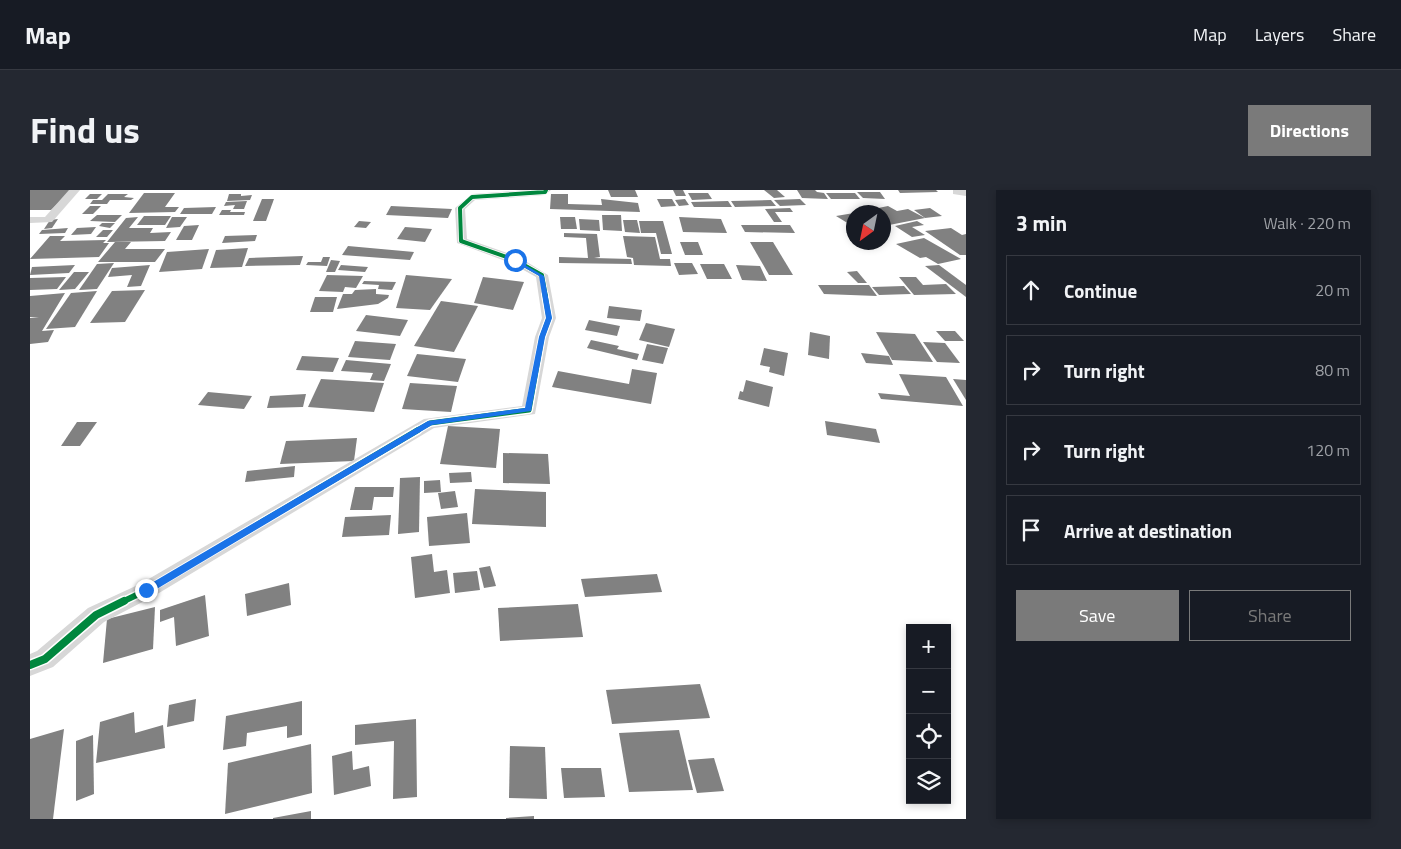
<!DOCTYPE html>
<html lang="en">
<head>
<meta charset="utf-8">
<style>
  :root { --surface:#171b24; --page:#242831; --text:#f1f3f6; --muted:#9ea1a6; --line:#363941; --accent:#7a7a7a }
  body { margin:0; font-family:"Titillium Web",sans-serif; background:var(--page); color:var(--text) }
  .controls { position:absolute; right:15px; bottom:15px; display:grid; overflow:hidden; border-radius:0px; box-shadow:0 2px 8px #0003 }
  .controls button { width:45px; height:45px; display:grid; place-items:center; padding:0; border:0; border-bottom:1px solid var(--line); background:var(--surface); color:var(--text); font:25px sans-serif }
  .compass { position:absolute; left:816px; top:15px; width:45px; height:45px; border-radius:50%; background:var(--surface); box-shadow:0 2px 8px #0003; rotate:213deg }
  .stop { position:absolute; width:15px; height:15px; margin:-11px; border:4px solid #1a73e8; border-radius:50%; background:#fff }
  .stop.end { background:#1a73e8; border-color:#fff; box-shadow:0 1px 5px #0008 }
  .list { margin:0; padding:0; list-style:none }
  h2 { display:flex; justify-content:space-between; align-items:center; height:65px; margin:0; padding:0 20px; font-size:21px }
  h2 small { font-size:16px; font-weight:400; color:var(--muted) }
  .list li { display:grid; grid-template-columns:32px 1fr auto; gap:15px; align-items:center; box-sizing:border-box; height:70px; margin:0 10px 10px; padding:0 10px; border:1px solid var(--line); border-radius:0px }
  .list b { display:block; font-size:19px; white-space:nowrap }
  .list em { font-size:16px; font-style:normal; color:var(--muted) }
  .actions { display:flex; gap:10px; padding:15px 20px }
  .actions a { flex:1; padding:11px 0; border:1px solid var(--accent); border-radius:0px; text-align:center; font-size:18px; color:var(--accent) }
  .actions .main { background:var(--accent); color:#fff }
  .icon { flex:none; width:28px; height:28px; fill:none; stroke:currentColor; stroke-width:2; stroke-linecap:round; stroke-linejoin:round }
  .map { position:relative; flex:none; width:936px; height:629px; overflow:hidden; border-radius:0px }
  header { display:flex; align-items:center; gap:30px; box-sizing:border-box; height:70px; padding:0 25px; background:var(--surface); border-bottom:1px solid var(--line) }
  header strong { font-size:24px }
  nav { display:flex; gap:28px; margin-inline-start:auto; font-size:18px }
  .intro { display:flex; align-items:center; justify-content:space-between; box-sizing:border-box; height:120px; padding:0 30px }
  h1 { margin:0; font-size:35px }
  .button { padding:12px 22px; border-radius:0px; background:var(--accent); color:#fff; font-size:18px; font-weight:700 }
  main { display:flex; gap:30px; padding:0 30px }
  aside { flex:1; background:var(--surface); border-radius:0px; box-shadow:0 2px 8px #0003 }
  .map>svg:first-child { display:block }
  .building { fill:#818181 }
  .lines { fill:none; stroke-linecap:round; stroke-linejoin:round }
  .street { fill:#d7d7d7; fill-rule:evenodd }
  .cycleway-far3-casing { stroke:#fff; stroke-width:5.5 }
  .cycleway-far2-casing { stroke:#fff; stroke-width:8 }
  .cycleway-far1-casing { stroke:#fff; stroke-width:9 }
  .cycleway-casing { stroke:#fff; stroke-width:11 }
  .cycleway-far3 { stroke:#00873e; stroke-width:4 }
  .cycleway-far2 { stroke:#00873e; stroke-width:5 }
  .cycleway-far1 { stroke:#00873e; stroke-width:6 }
  .cycleway { stroke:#00873e; stroke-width:8 }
  .route { fill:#1a73e8 }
</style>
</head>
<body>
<header>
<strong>Map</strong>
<nav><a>Map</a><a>Layers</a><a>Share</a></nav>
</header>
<div class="intro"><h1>Find us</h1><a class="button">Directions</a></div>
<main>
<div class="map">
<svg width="936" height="629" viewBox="0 0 936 629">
  <rect width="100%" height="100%" fill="#fff"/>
  <g class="building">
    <polygon points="0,0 42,0 21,20 0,20"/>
    <polygon points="578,0 605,0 608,7 581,7"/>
    <polygon points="643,0 653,0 656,6 646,6"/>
    <polygon points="734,0 747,0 755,7 744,8"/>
    <polygon points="767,0 785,0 787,2 794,3 798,9 772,8"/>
    <polygon points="868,0 906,0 908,2 870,3"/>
    <polygon points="827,2 850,2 855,9 833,8"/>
    <polygon points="114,3 145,3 135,17 149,17 145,22 99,23"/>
    <polygon points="658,3 678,3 682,9 662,10"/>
    <polygon points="796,3 825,3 830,9 801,9"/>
    <polygon points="60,4 72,4 67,9 55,9"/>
    <polygon points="78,4 98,4 94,7 104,8 101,10 72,10"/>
    <polygon points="199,4 211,4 211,6 222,5 220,10 197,11"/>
    <polygon points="521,4 538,4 538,14 572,15 571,9 608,13 610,22 520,19"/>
    <polygon points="232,9 244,9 236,31 223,31"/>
    <polygon points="627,9 642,9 646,16 631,17"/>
    <polygon points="655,9 659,15 649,16 645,10"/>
    <polygon points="770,9 776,15 750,16 744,10"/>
    <polygon points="63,10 80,10 77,14 60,14"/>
    <polygon points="741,10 746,16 705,17 701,11"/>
    <polygon points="217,11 214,19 203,19 205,15 194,16 196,12"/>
    <polygon points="698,11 702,17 664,17 661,12"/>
    <polygon points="60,16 71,16 63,24 52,24"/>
    <polygon points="361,16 422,19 418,28 356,25"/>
    <polygon points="858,16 867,21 878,19 895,28 854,36 854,22 829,22"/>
    <polygon points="186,17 182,24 150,24 154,18"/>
    <polygon points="760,18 763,22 745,22 752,32 744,32 735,19"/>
    <polygon points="900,18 912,26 895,28 884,20"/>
    <polygon points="192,20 201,20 200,22 215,22 214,25 189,25"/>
    <polygon points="824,23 824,37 806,26"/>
    <polygon points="67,25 92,25 85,32 60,31"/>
    <polygon points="572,25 591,25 592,41 573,40"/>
    <polygon points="114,26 141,26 135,35 107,35"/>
    <polygon points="108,27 99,38 123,38 120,43 141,42 135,51 77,52 96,28"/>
    <polygon points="142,27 157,27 150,37 136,38"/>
    <polygon points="530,27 545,27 547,39 531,39"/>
    <polygon points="649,27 691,29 697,43 653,42"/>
    <polygon points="28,29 22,38 14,39 20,30"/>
    <polygon points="549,29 569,30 570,41 550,40"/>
    <polygon points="593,30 607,30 610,43 595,42"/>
    <polygon points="329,31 341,32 336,38 324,37"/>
    <polygon points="609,31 633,31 642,64 631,64 626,43 611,43"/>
    <polygon points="887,31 894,35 882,37 895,45 882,47 865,36"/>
    <polygon points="72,33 85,33 80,38 69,36"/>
    <polygon points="169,35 162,50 146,50 154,36"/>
    <polygon points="711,35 760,35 765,43 715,42"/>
    <polygon points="66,37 61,44 41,45 47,38"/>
    <polygon points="375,37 402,39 395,52 367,49"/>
    <polygon points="38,38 35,43 9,44 12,40"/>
    <polygon points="921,38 932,45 936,44 936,65 930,65 895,41"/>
    <polygon points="73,40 83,40 77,47 66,47"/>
    <polygon points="534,43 567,44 570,67 564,68 601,69 602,74 529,73 529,67 558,68 556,48 534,47"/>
    <polygon points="227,45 225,51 192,53 195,46"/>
    <polygon points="20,46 35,46 30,51 76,50 73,53 79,53 69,67 0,69"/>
    <polygon points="593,46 625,47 630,69 640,69 641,76 604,75 603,68 597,67"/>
    <polygon points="894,48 931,69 908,74 896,67 890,68 866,54"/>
    <polygon points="85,52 101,52 95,59 135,59 125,72 68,72"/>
    <polygon points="650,52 668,52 673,65 655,65"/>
    <polygon points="720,52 743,52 763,85 739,85"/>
    <polygon points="318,56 384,62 380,70 312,65"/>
    <polygon points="218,58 212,77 180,78 186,60"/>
    <polygon points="179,59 172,79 129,82 137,62"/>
    <polygon points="273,66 270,75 215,76 219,68"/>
    <polygon points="293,67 300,67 297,76 276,75 278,72 291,72"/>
    <polygon points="301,70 310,71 305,82 296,82"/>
    <polygon points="84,73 67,99 49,100 67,74"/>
    <polygon points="644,73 662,73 668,84 649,85"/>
    <polygon points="670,74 694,74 702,89 677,89"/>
    <polygon points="45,75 39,83 0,85 2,77"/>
    <polygon points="120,75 111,96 97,97 102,85 78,87 82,78"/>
    <polygon points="311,75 338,77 335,82 308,80"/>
    <polygon points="706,75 730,76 737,91 712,90"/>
    <polygon points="909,75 936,95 936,107 895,76"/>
    <polygon points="827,81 837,93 828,93 817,82"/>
    <polygon points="44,82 59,82 45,99 29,100"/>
    <polygon points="297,85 333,86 326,98 315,97 313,102 289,101"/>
    <polygon points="376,85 422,89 400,120 366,118"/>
    <polygon points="36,87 27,99 0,100 0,88"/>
    <polygon points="453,87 494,92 483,120 444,113"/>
    <polygon points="869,87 886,87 893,95 916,94 926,104 884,105"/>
    <polygon points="334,91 366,92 362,100 348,99 349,95 332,94"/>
    <polygon points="788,95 839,95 847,106 794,104"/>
    <polygon points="874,96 881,104 849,105 842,97"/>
    <polygon points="346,99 346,104 359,105 358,108 348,114 307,119 313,104 322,104 325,100"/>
    <polygon points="115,100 95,132 60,133 82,101"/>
    <polygon points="67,101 45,137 16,139 41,103"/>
    <polygon points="35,103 12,141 24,140 18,152 0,154 0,128 9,127 0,127 0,106"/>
    <polygon points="285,107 307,107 303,122 280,122"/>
    <polygon points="411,111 448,116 424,162 384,156"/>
    <polygon points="579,116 612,120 610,131 577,128"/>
    <polygon points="336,125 378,130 370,146 326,141"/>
    <polygon points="559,130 590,136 587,146 555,140"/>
    <polygon points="616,133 645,139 639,157 609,150"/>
    <polygon points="906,141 925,141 934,151 915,151"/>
    <polygon points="780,142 800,146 799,169 778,165"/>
    <polygon points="846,142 885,144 903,172 862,170"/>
    <polygon points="561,150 589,156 587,159 609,164 607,170 557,158"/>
    <polygon points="325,151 366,154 360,170 318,167"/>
    <polygon points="893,152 915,153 930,173 907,172"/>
    <polygon points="617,154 638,158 633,174 612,170"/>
    <polygon points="734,158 758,163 754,186 739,182 740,177 730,175"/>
    <polygon points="831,163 859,166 863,175 836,173"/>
    <polygon points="387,164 436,169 428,192 377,186"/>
    <polygon points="272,166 309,168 303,182 266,180"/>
    <polygon points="316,170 361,174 354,191 340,190 343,183 311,181"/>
    <polygon points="602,179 627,183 621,214 522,197 528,181 599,194"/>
    <polygon points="869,184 916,187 933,216 851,209 848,203 880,206"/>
    <polygon points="291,189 354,193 344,222 278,217"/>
    <polygon points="923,189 936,190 936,210"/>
    <polygon points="716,190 743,197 739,217 708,209 710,201 713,202"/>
    <polygon points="380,193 427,196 421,222 372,219"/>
    <polygon points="178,202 222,206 214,219 168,215"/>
    <polygon points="276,204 273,217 237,218 240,206"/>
    <polygon points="795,231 846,239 850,253 797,245"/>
    <polygon points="47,232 67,232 50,256 31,256"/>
    <polygon points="418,236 470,239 466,278 410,274"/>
    <polygon points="327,248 324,271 250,274 256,251"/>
    <polygon points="473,263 518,264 520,294 473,293"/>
    <polygon points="265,276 264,287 215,292 217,281"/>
    <polygon points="441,282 442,292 420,293 419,283"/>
    <polygon points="390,287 389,342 368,344 370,288"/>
    <polygon points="410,290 411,302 394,303 394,291"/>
    <polygon points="325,297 364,297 363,307 344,307 342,320 320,320"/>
    <polygon points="445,299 516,302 516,337 442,334"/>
    <polygon points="425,301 428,317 411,319 408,303"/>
    <polygon points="437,323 440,353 399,356 397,327"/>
    <polygon points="361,325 359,345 312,347 315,327"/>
    <polygon points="402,364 404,382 417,380 420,403 385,408 381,367"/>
    <polygon points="460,376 466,396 454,398 449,378"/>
    <polygon points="447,381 450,400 425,403 423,383"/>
    <polygon points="627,384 632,402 555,407 551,389"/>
    <polygon points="259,393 261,415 217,426 215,404"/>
    <polygon points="175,405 179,446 146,456 144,427 130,432 130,420"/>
    <polygon points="548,414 553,447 470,451 468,418"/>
    <polygon points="125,417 123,459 73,473 77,429"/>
    <polygon points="670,494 680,528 582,534 576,500"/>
    <polygon points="166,509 164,531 137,537 139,515"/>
    <polygon points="272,511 272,545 257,548 257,536 217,543 216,556 193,560 196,526"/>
    <polygon points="104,522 105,543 133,535 135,558 66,573 70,532"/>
    <polygon points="386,529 387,607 363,609 364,551 325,555 325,535"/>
    <polygon points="34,539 23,629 0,629 0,549"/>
    <polygon points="649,540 663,600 599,602 589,543"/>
    <polygon points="63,545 64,604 46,611 46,551"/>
    <polygon points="281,554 282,603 195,624 198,573"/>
    <polygon points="480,556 515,557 517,609 479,608"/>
    <polygon points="322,561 323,580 339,576 341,596 304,605 302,566"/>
    <polygon points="684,568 694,601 667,603 658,570"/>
    <polygon points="531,578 571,578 575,607 534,608"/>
    <polygon points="281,621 281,629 243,629 243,628"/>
    <polygon points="504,626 504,629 476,629 476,628"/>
  </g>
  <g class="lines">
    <g class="street">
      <polygon points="39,0 50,0 22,32 0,33 0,27 15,27"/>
      <polygon points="498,0 521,0 515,5 445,10 435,19 437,49 489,67 518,85 526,128 519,147 505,224 404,238 124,406 74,432 23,477 0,486 0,464 7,461 58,418 110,394 394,229 492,216 505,147 512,128 506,87 481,73 427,53 425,18 442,4"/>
      <polygon points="923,0 936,0 936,6 923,4"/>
    </g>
    <defs>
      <polyline id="cycleway-far3" points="516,107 512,85 485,70 431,51 430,18 442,7 515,2 516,0"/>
      <polyline id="cycleway-far2" points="386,241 400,233 499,220 512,147 519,128 515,105"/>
      <polyline id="cycleway-far1" points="92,412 117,400 388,240"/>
      <polyline id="cycleway" points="0,475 15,469 66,425 94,411"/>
    </defs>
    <use href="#cycleway-far3" class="cycleway-far3-casing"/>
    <use href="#cycleway-far2" class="cycleway-far2-casing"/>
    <use href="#cycleway-far1" class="cycleway-far1-casing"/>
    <use href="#cycleway" class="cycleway-casing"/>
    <use href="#cycleway-far3" class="cycleway-far3"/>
    <use href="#cycleway-far2" class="cycleway-far2"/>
    <use href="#cycleway-far1" class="cycleway-far1"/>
    <use href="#cycleway" class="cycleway"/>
  </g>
  <polygon class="route" points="485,69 514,86 522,128 515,147 501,221 402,235 120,403 113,403 113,398 398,231 495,218 509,147 516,128 509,86 483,71"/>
</svg>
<div class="controls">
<button>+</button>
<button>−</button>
<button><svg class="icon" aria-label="locate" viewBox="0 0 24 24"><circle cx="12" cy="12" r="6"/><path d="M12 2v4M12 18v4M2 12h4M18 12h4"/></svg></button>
<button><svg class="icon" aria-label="layers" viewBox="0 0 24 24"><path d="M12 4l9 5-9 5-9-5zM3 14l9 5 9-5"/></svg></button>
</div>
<svg class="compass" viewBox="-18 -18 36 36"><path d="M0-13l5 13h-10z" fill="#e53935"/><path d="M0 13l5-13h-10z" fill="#9ea1a6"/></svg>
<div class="stop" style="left:485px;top:70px"></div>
<div class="stop end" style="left:116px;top:400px"></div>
</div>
<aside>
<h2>3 min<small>Walk · 220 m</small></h2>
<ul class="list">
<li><svg class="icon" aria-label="ahead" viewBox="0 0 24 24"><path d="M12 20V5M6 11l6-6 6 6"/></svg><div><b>Continue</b></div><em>20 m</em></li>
<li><svg class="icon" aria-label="right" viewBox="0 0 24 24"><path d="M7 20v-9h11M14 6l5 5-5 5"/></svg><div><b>Turn right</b></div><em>80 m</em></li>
<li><svg class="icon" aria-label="right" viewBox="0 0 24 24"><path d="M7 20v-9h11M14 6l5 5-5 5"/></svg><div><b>Turn right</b></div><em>120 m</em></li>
<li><svg class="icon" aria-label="arrive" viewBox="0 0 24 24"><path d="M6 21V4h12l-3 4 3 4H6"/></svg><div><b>Arrive at destination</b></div></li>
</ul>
<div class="actions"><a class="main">Save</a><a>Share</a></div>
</aside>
</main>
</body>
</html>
